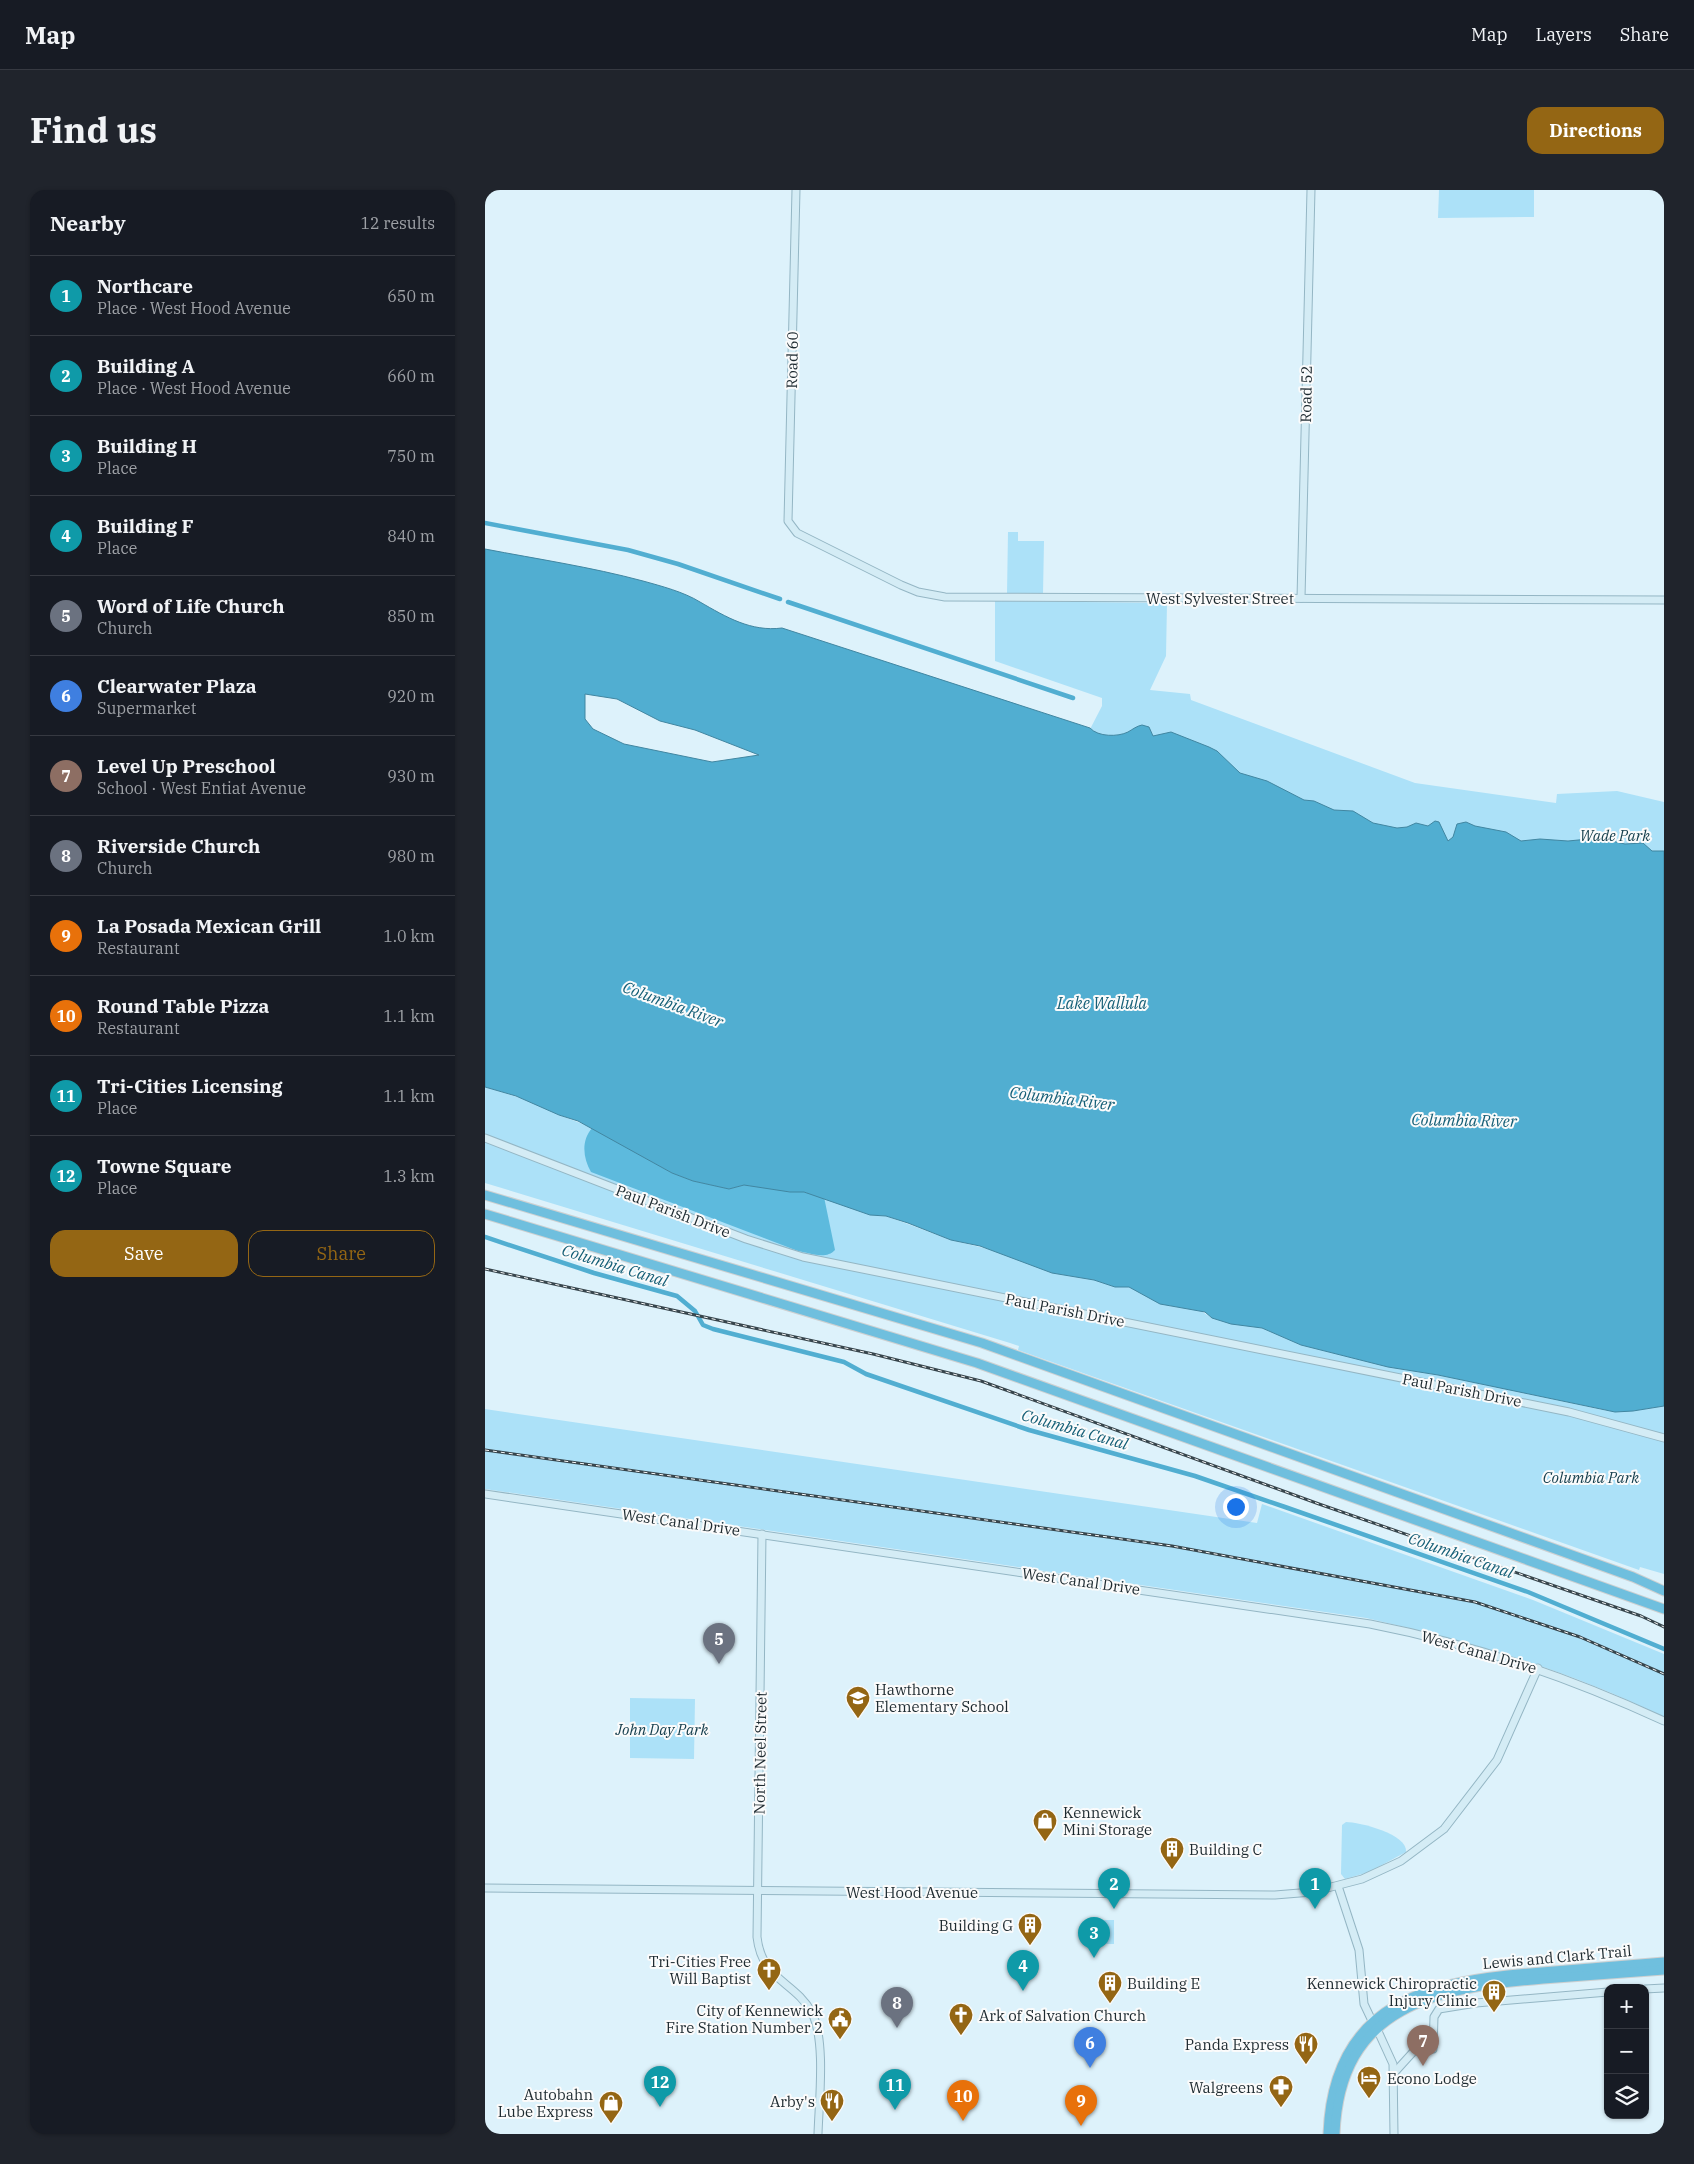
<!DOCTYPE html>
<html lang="en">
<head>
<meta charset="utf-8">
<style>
  :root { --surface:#171b24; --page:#20242c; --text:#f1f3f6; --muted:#9ea1a6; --line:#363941; --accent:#946614 }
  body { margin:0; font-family:"IBM Plex Serif",serif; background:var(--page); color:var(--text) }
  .controls { position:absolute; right:15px; bottom:15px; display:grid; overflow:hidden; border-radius:10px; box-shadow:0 1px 4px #0004 }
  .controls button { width:45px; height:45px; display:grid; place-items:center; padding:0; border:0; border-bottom:1px solid var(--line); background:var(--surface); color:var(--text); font:25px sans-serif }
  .you { position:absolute; left:750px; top:1316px; width:18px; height:18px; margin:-12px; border:4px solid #fff; border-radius:50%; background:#1a73e8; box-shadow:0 0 0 8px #1a73e833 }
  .badge { display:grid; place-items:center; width:32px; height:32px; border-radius:50%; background:var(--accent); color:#fff; font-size:16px; font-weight:700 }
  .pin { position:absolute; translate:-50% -41px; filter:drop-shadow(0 1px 2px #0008) }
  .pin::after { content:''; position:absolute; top:26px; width:18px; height:15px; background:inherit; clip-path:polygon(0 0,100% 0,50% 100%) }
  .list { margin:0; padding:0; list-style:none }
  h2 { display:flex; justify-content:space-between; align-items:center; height:65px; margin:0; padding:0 20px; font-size:21px }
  h2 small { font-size:16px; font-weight:400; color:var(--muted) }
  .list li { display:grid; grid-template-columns:32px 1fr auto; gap:15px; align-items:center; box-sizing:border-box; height:80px; padding:0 20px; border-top:1px solid var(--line) }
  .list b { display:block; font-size:19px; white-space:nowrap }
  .list p { margin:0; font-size:16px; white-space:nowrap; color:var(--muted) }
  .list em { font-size:16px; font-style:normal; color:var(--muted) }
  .actions { display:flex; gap:10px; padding:15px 20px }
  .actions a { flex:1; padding:11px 0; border:1px solid var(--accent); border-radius:15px; text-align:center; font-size:18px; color:var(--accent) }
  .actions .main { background:var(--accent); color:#fff }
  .icon { flex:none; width:28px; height:28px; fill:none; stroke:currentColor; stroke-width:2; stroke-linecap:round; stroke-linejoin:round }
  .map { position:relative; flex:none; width:1179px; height:1944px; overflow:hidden; border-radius:15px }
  header { display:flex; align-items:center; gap:30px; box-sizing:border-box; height:70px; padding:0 25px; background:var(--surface); border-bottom:1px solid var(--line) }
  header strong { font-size:24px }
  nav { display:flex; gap:28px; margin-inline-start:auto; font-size:18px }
  .intro { display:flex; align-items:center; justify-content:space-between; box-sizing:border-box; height:120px; padding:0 30px }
  h1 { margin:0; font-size:35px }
  .button { padding:12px 22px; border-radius:15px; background:var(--accent); color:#fff; font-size:18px; font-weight:700 }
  main { display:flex; gap:30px; padding:0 30px }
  aside { flex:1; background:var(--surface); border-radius:15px; box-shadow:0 1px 4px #0004 }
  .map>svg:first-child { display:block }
  .green { fill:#ace1f8 }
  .forest { fill:#5dbadd }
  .water { fill:#51aed1; stroke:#4186a1; fill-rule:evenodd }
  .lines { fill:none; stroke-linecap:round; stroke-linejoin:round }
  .canal { stroke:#51aed1; stroke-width:4.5 }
  .secondary-casing { stroke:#94b6c4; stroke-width:9 }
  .highway-casing { stroke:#cdd0d1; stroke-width:11 }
  .secondary { stroke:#d4ecf5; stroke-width:7 }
  .highway { stroke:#6fbfde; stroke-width:9 }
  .rail-casing { stroke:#37454c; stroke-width:3 }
  .rail { stroke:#fbfbfb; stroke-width:1; stroke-dasharray:4; stroke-linecap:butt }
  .labels { text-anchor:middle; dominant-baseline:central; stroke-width:4; stroke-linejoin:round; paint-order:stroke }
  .street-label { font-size:15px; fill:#1d2a30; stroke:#fbfbfb }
  .park-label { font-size:15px; font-style:italic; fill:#133d4c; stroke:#fbfbfb }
  .poi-label { font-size:15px; fill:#1d2a30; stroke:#fbfbfb; text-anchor:end }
  .water-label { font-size:16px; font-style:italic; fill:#155f77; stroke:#fbfbfb }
</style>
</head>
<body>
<header>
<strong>Map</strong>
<nav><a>Map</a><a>Layers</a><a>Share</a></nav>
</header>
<div class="intro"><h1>Find us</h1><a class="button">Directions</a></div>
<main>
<aside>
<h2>Nearby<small>12 results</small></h2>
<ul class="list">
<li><span class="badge" style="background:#0f9aa8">1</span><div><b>Northcare</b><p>Place · West Hood Avenue</p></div><em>650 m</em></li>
<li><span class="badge" style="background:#0f9aa8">2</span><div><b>Building A</b><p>Place · West Hood Avenue</p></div><em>660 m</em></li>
<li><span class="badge" style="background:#0f9aa8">3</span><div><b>Building H</b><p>Place</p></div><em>750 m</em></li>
<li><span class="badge" style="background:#0f9aa8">4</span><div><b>Building F</b><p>Place</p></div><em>840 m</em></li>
<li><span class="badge" style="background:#6b7280">5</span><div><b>Word of Life Church</b><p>Church</p></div><em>850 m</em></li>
<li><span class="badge" style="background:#3f7fe0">6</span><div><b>Clearwater Plaza</b><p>Supermarket</p></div><em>920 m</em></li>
<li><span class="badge" style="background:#8d6e63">7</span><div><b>Level Up Preschool</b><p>School · West Entiat Avenue</p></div><em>930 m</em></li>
<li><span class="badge" style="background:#6b7280">8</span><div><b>Riverside Church</b><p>Church</p></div><em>980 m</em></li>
<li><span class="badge" style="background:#e8710a">9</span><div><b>La Posada Mexican Grill</b><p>Restaurant</p></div><em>1.0 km</em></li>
<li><span class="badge" style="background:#e8710a">10</span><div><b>Round Table Pizza</b><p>Restaurant</p></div><em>1.1 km</em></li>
<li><span class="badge" style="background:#0f9aa8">11</span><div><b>Tri-Cities Licensing</b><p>Place</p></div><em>1.1 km</em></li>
<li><span class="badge" style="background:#0f9aa8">12</span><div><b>Towne Square</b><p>Place</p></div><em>1.3 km</em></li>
</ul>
<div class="actions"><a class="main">Save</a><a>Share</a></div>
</aside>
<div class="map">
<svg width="1179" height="1944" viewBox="0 0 1179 1944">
  <rect width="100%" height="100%" fill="#ddf2fb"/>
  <g class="green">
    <polygon points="954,0 1049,0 1049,27 953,28"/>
    <polygon points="523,342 533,342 533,351 559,351 558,404 522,404"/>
    <polygon points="510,411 682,413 681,466 665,500 705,504 706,510 930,593 1071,613 1072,604 1132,601 1179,612 1179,697 1015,673 601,547 617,516 617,508 510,471"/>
    <polygon points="0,897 45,911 74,925 259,995 339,1007 385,1025 401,1026 466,1050 515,1062 567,1083 609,1090 630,1097 644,1096 685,1116 716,1121 727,1128 777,1138 816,1155 903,1177 953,1185 1123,1221 1148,1221 1179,1216 1179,1384 1155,1377 1154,1380 533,1160 534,1156 525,1153 0,993"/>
    <path d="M 0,1219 L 772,1333 L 777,1314 L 1048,1410 L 1179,1464 L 1179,1527 C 1083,1480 985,1451 881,1428 L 0,1299 Z"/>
    <polygon points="145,1508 210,1509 209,1569 145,1568"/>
    <path d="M 861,1632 C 874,1632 923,1644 921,1662 L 884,1682 L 860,1689 L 856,1684 L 857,1635 Z"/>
    <rect x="616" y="1730" width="13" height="24"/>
  </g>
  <path class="forest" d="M 107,938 L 187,983 L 208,991 L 244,999 L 259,995 L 287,997 L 305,1002 L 319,1002 L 339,1007 L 350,1060 C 341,1070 325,1063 313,1061 L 106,982 C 98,968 96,951 107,938 Z"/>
  <path class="water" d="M 0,359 C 52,369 106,377 158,391 C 176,396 199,402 215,412 C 241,427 266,442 297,438 L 605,538 C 613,547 633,547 643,542 C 648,539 652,536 657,535 L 664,537 L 668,546 L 686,542 L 724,557 L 732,561 L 755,583 L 782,591 L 819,610 L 829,611 L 849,620 L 868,621 L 888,633 L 912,638 L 922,637 L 931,633 L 943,636 L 950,631 L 954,632 L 963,651 L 968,647 L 972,634 L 981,632 L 990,636 L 1021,642 L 1036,651 L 1055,649 L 1083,651 L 1114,648 L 1140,654 L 1158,653 L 1167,661 L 1179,661 L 1179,1216 L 1148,1221 L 1130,1222 L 953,1185 L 903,1177 L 816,1155 L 777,1138 L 746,1134 L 727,1128 L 720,1122 L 675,1114 L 644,1097 L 630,1097 L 609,1090 L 567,1083 L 495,1056 L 466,1050 L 423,1033 L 401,1026 L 385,1025 L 319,1002 L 305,1002 L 259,995 L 244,999 L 208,991 L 187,983 L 93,931 L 74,925 L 31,906 L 0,897 ZM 100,504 L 132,509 L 175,531 L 210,540 L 274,565 L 227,572 L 139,554 L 108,539 L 100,529 Z"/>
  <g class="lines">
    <g class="canal">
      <polyline points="0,333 143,360 193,374 295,409"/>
      <polyline points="303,412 588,508"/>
      <polyline points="0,1047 109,1083 192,1106 210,1121 218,1135 228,1139 359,1172 381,1184 544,1240 710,1286 800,1317 1043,1402 1179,1459"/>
    </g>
    <defs>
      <g id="secondary">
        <polyline points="311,0 303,331 312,343 416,395 433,402 460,407 1179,410"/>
        <polyline points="816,408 826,0"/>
        <polyline points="0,948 261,1049 318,1067 1084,1222 1179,1248"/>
        <path d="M 0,1304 L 885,1434 C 988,1454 1084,1487 1179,1531"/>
        <path d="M 277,1344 L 272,1747 C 277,1791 310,1791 327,1823 C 341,1851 334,1911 333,1944"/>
        <polyline points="853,1696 874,1760 879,1814 888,1833"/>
        <polyline points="0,1698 790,1705 827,1702 877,1689 916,1671 959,1639 1012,1570 1053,1478"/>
        <polyline points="1160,1799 1179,1798"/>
        <polyline points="892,1839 908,1874 909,1944"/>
        <polyline points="909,1883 929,1861 948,1859 949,1827 954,1819 991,1813 1123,1802"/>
      </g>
      <g id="highway">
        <polyline points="0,1005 497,1153 1148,1387 1179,1401"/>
        <polyline points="0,1024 492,1173 1179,1419"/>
        <path d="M 843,1944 C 848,1810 946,1790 1057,1782 C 1098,1779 1138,1775 1179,1772"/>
        <path d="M 850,1944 C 855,1815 952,1798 1058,1789 C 1098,1786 1139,1783 1179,1780"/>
      </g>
    </defs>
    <use href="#secondary" class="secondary-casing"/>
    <use href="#highway" class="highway-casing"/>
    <use href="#secondary" class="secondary"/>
    <use href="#highway" class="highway"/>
    <defs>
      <g id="rail">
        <polyline points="0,1079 388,1164 496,1191 834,1314 1156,1426 1179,1437"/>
        <polyline points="0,1260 687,1356 990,1412 1095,1447 1179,1484"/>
      </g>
    </defs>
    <use href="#rail" class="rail-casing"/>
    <use href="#rail" class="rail"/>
  </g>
  <defs>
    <symbol id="school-pin" viewBox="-11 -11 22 30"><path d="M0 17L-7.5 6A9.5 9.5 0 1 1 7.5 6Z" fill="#946614" stroke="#fbfbfb"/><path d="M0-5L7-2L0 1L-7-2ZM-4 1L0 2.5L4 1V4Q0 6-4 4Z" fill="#fff"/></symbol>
    <symbol id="shop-pin" viewBox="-11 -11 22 30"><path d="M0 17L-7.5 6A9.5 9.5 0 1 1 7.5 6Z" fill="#946614" stroke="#fbfbfb"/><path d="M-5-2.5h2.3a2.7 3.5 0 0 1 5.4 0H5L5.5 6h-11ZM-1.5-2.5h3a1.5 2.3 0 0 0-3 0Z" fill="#fff"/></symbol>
    <symbol id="building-pin" viewBox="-11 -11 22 30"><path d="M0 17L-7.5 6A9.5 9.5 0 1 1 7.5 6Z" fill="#946614" stroke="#fbfbfb"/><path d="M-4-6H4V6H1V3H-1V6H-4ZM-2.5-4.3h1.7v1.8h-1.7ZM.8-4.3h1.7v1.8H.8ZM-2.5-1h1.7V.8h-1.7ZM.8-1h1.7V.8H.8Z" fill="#fff"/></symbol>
    <symbol id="church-pin" viewBox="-11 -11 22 30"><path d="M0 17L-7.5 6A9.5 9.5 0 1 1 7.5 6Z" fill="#946614" stroke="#fbfbfb"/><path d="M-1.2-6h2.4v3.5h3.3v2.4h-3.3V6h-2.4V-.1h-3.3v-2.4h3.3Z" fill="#fff"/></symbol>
    <symbol id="civic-pin" viewBox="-11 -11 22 30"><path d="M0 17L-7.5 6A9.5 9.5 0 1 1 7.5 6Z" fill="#946614" stroke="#fbfbfb"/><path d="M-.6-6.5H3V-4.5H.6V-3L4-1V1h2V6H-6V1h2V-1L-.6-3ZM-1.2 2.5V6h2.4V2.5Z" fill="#fff"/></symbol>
    <symbol id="restaurant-pin" viewBox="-11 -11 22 30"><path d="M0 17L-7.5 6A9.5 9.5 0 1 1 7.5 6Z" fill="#946614" stroke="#fbfbfb"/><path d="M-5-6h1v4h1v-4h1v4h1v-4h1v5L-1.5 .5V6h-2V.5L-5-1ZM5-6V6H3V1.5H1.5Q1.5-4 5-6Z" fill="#fff"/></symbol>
    <symbol id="hotel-pin" viewBox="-11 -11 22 30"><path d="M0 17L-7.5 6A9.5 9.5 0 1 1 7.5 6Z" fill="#946614" stroke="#fbfbfb"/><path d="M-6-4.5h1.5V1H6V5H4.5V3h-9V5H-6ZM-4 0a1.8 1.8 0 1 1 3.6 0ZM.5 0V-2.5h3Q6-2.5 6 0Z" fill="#fff"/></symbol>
    <symbol id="pharmacy-pin" viewBox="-11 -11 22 30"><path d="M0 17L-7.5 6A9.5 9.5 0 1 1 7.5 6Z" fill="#946614" stroke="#fbfbfb"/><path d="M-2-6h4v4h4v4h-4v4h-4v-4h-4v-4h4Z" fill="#fff"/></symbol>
  </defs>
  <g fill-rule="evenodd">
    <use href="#school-pin" x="359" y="1494" width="28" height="38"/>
    <use href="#shop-pin" x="546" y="1617" width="28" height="38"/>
    <use href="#building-pin" x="673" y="1645" width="28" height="38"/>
    <use href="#building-pin" x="531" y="1721" width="28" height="38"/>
    <use href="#church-pin" x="270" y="1766" width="28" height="38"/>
    <use href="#building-pin" x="611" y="1779" width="28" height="38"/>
    <use href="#building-pin" x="995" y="1788" width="28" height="38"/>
    <use href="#church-pin" x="462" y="1811" width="28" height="38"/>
    <use href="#civic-pin" x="341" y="1815" width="28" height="38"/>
    <use href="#restaurant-pin" x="807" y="1840" width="28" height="38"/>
    <use href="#hotel-pin" x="870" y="1874" width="28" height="38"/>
    <use href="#pharmacy-pin" x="782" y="1883" width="28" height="38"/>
    <use href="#restaurant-pin" x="333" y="1897" width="28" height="38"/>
    <use href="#shop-pin" x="112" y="1899" width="28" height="38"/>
  </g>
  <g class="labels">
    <g class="street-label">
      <text transform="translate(307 170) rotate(-89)">Road 60</text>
      <text transform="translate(821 204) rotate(-89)">Road 52</text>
      <text x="735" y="408">West Sylvester Street</text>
      <text transform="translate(188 1021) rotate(21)">Paul Parish Drive</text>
      <text transform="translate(580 1120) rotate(11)">Paul Parish Drive</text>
      <text transform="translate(977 1200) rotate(11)">Paul Parish Drive</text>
      <text transform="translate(196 1332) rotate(8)">West Canal Drive</text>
      <text transform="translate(596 1391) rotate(8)">West Canal Drive</text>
      <text transform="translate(994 1462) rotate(16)">West Canal Drive</text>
      <text transform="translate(275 1563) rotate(-89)">North Neel Street</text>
      <text x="427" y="1702">West Hood Avenue</text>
      <text transform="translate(1072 1767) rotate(-5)">Lewis and Clark Trail</text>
    </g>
    <g class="park-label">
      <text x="1130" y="645">Wade Park</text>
      <text x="1106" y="1287">Columbia Park</text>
      <text x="177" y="1539">John Day Park</text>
    </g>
    <g class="poi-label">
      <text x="390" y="1499" text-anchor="start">Hawthorne<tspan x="390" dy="17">Elementary School</tspan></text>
      <text x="578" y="1622" text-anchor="start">Kennewick<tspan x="578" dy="17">Mini Storage</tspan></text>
      <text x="704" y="1659" text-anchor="start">Building C</text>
      <text x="528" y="1735">Building G</text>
      <text x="266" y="1771">Tri-Cities Free<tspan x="266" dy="17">Will Baptist</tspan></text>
      <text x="642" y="1793" text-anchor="start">Building E</text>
      <text x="992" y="1793">Kennewick Chiropractic<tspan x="992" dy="17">Injury Clinic</tspan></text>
      <text x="338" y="1820">City of Kennewick<tspan x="338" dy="17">Fire Station Number 2</tspan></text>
      <text x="494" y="1825" text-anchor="start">Ark of Salvation Church</text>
      <text x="804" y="1854">Panda Express</text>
      <text x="902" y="1888" text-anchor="start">Econo Lodge</text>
      <text x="778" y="1897">Walgreens</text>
      <text x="108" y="1904">Autobahn<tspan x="108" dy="17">Lube Express</tspan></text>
      <text x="330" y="1911">Arby's</text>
    </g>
    <g class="water-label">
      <text x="617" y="813">Lake Wallula</text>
      <text transform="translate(188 814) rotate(20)">Columbia River</text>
      <text transform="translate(577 908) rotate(7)">Columbia River</text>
      <text transform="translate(979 930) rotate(1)">Columbia River</text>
      <text transform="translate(130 1075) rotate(17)">Columbia Canal</text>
      <text transform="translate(590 1239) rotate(16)">Columbia Canal</text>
      <text transform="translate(976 1365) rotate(19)">Columbia Canal</text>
    </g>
  </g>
</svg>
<div class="controls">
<button>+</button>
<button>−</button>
<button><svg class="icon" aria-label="layers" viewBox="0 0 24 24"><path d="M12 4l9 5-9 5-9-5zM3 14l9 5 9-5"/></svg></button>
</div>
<div class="you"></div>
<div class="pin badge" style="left:830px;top:1719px;background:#0f9aa8">1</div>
<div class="pin badge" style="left:629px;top:1719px;background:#0f9aa8">2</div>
<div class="pin badge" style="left:609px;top:1768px;background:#0f9aa8">3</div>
<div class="pin badge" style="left:538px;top:1801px;background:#0f9aa8">4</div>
<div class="pin badge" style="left:234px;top:1474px;background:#6b7280">5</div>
<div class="pin badge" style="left:605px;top:1878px;background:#3f7fe0">6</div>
<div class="pin badge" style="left:938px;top:1876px;background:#8d6e63">7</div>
<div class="pin badge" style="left:412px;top:1838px;background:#6b7280">8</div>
<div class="pin badge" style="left:596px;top:1936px;background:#e8710a">9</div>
<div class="pin badge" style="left:478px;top:1931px;background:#e8710a">10</div>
<div class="pin badge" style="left:410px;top:1920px;background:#0f9aa8">11</div>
<div class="pin badge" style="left:175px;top:1917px;background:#0f9aa8">12</div>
</div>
</main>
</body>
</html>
